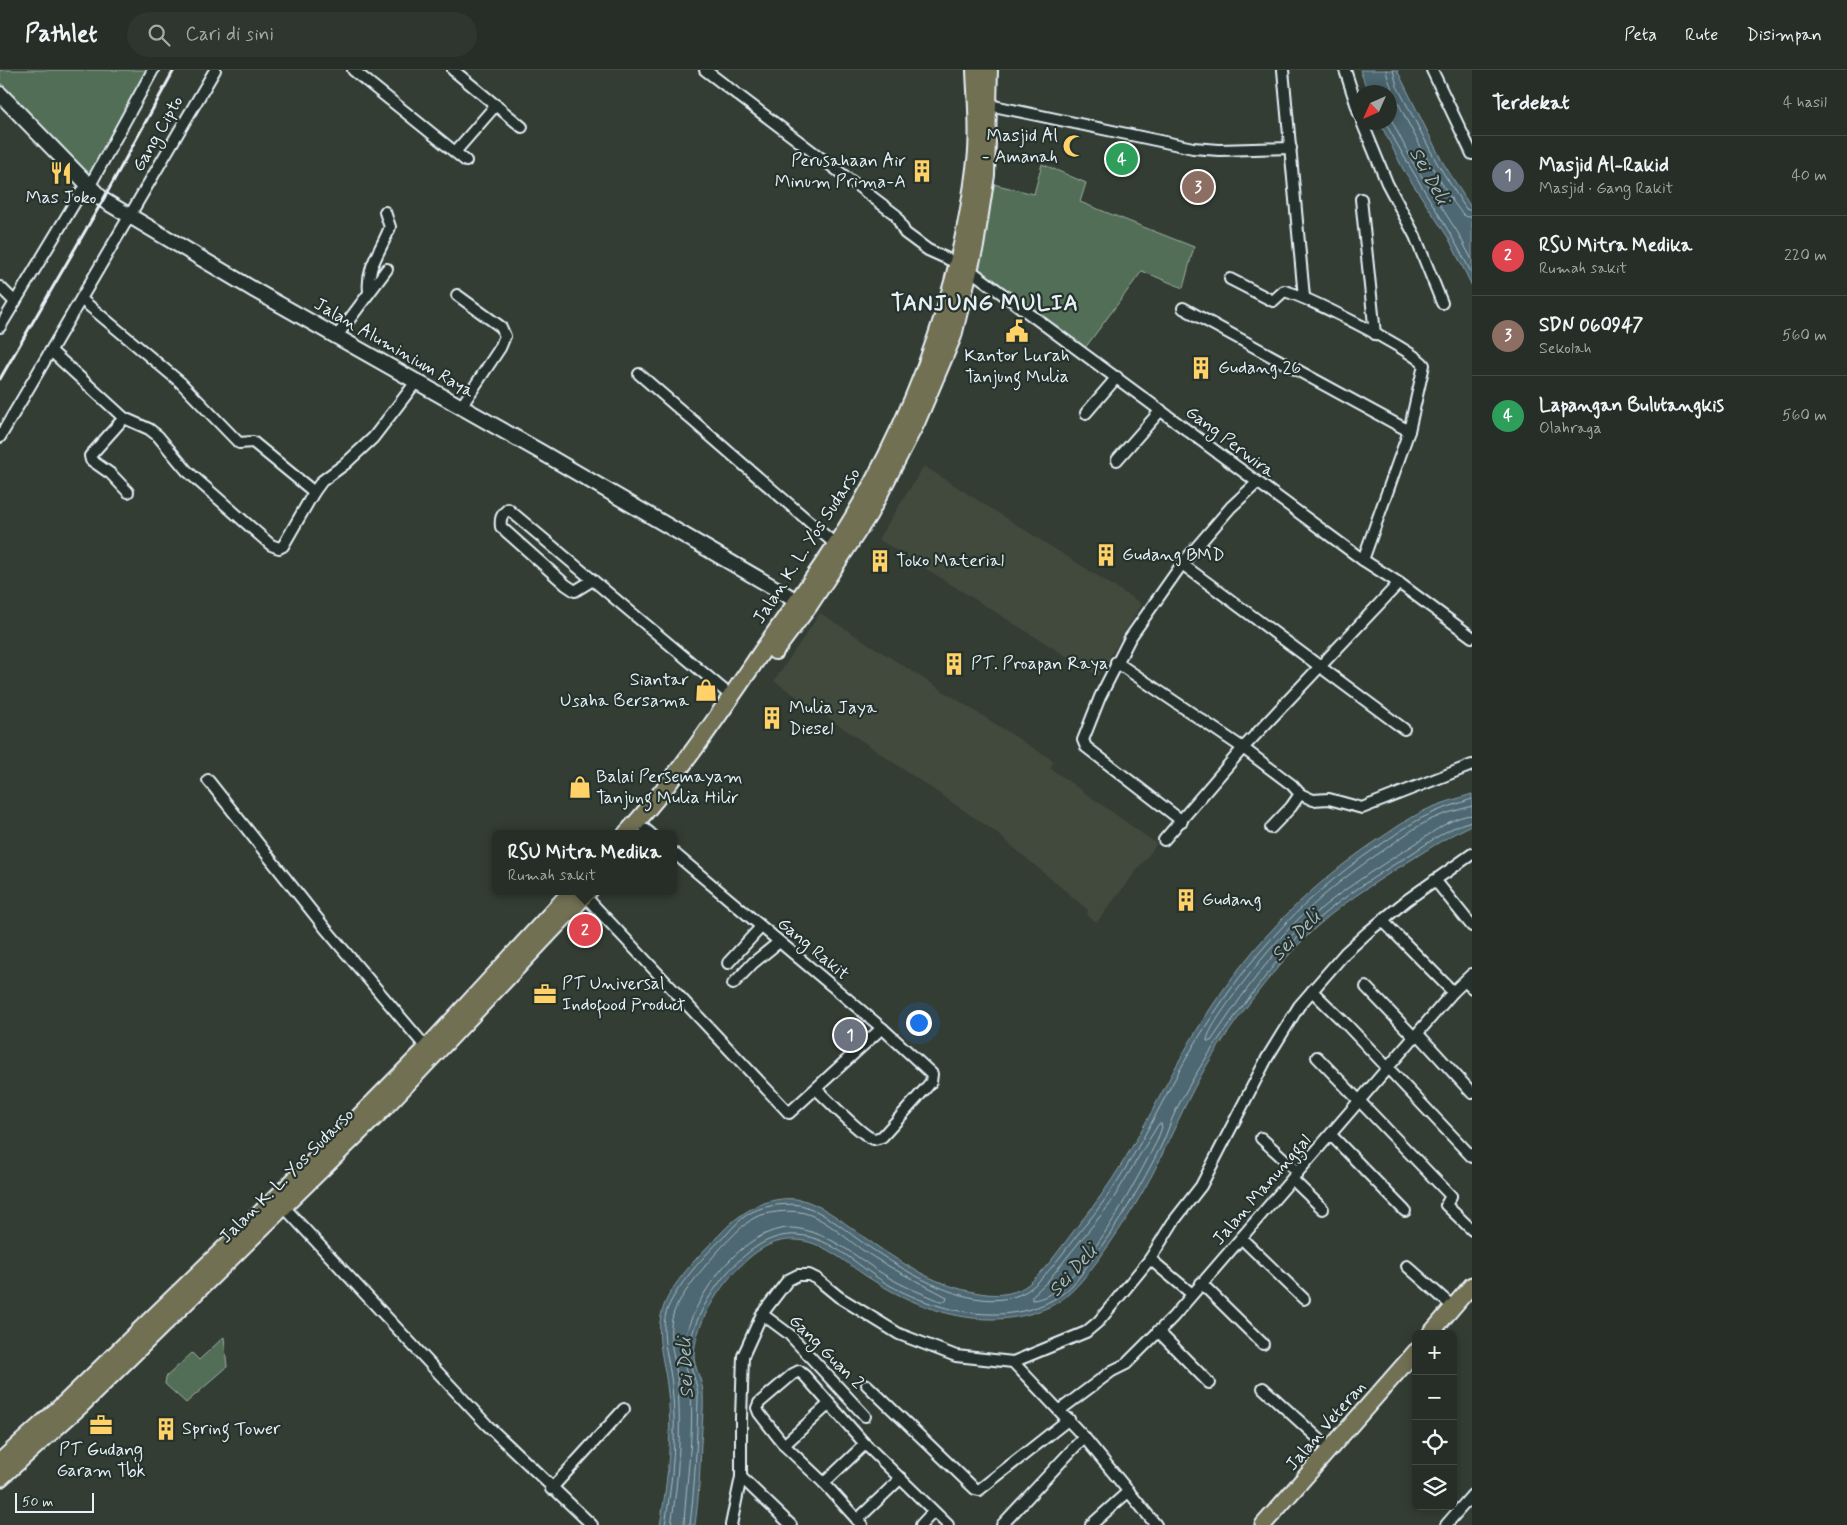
<!DOCTYPE html>
<html lang="id">
<head>
<meta charset="utf-8">
<style>
  :root { --surface:#262e27; --page:#2e362f; --text:#f1f3f6; --muted:#a4a8a7; --line:#424a44; --accent:#ffd166 }
  body { margin:0; font-family:Mynerve,sans-serif; background:var(--page); color:var(--text) }
  .controls { position:absolute; right:15px; bottom:15px; display:grid; overflow:hidden; border-radius:8px; box-shadow:0 2px 12px #0003 }
  .controls button { width:45px; height:45px; display:grid; place-items:center; padding:0; border:0; border-bottom:1px solid var(--line); background:var(--surface); color:var(--text); font:25px sans-serif }
  .compass { position:absolute; left:1352px; top:15px; width:45px; height:45px; border-radius:50%; background:var(--surface); box-shadow:0 2px 12px #0003; rotate:225deg }
  .scale { position:absolute; left:15px; bottom:12px; width:79px; box-sizing:border-box; padding-left:5px; border:2px solid #e8f1f8; border-top:0; font-size:14px; line-height:18px; white-space:nowrap; color:#e8f1f8; -webkit-text-stroke:4px #26332d; paint-order:stroke }
  .you { position:absolute; left:918px; top:952px; width:18px; height:18px; margin:-12px; border:4px solid #fff; border-radius:50%; background:#1a73e8; box-shadow:0 0 0 8px #1a73e833 }
  .badge { display:grid; place-items:center; width:32px; height:32px; border-radius:50%; background:var(--accent); color:#fff; font-size:16px; font-weight:700 }
  .pin { position:absolute; translate:-50% -50%; border:2px solid #fff; box-shadow:0 1px 5px #0006 }
  .popup { position:absolute; left:492px; top:760px; width:185px; height:65px; box-sizing:border-box; display:grid; place-content:center; border-radius:8px; background:var(--surface); filter:drop-shadow(0 1px 4px #0005); font-size:16px; white-space:nowrap; color:var(--muted) }
  .popup b { font-size:19px; color:var(--text) }
  .popup::after { content:''; position:absolute; left:50%; top:100%; margin-left:-10px; border:10px solid transparent; border-top-color:var(--surface) }
  .list { margin:0; padding:0; list-style:none }
  h2 { display:flex; justify-content:space-between; align-items:center; height:65px; margin:0; padding:0 20px; font-size:21px }
  h2 small { font-size:16px; font-weight:400; color:var(--muted) }
  .list li { display:grid; grid-template-columns:32px 1fr auto; gap:15px; align-items:center; box-sizing:border-box; height:80px; padding:0 20px; border-top:1px solid var(--line) }
  .list b { display:block; font-size:19px; white-space:nowrap }
  .list p { margin:0; font-size:16px; white-space:nowrap; color:var(--muted) }
  .list em { font-size:16px; font-style:normal; color:var(--muted) }
  .icon { flex:none; width:28px; height:28px; fill:none; stroke:currentColor; stroke-width:2; stroke-linecap:round; stroke-linejoin:round }
  .map { position:relative; flex:none; width:1472px; height:1455px; overflow:hidden }
  header { display:flex; align-items:center; gap:30px; box-sizing:border-box; height:70px; padding:0 25px; background:var(--surface); border-bottom:1px solid var(--line) }
  header strong { font-size:24px }
  nav { display:flex; gap:28px; margin-inline-start:auto; font-size:18px }
  .search { width:350px; height:45px; background:var(--page); display:flex; align-items:center; gap:12px; box-sizing:border-box; padding:0 18px; border-radius:28px; color:var(--muted); font-size:19px }
  main { display:flex }
  aside { flex:1; background:var(--surface) }
  .map>svg:first-child { display:block }
  .built { fill:#43483d }
  .green { fill:#526e56; stroke:#9db0a7 }
  .water { fill:#4d6772; stroke:#8b9ea8 }
  .lines { fill:none; stroke-linecap:round; stroke-linejoin:round }
  .shore { stroke:#aabac2; stroke-width:1 }
  .minor-casing { stroke:#e8f1f8; stroke-width:14 }
  .secondary-casing { stroke:#e8f1f8; stroke-width:18 }
  .primary-casing { stroke:#e8f1f8; stroke-width:19 }
  .trunk-casing { stroke:#e8f1f8; stroke-width:20 }
  .minor { stroke:#26332d; stroke-width:10 }
  .secondary { stroke:#26332d; stroke-width:14 }
  .primary { stroke:#716f52; stroke-width:15 }
  .trunk { stroke:#716f52; stroke-width:16 }
  .rail { stroke:#e8f1f8; stroke-width:3 }
  .labels { text-anchor:middle; dominant-baseline:central; stroke-width:4.5; stroke-linejoin:round; paint-order:stroke }
  .street-label { font-size:18px; fill:#e8f1f8; stroke:#26332d }
  .poi-label { font-size:18px; fill:#e8f1f8; stroke:#26332d; text-anchor:start }
  .water-label { font-size:19px; font-style:italic; fill:#aabac2; stroke:#26332d }
  .district-label { font-size:22px; font-weight:bold; letter-spacing:1px; fill:#e8f1f8; stroke:#26332d }
</style>
</head>
<body>
<header>
<strong>Pathlet</strong>
<div class="search"><svg class="icon" aria-label="search" viewBox="0 0 24 24"><circle cx="10" cy="10" r="6"/><path d="M15 15l6 6"/></svg>Cari di sini</div>
<nav><a>Peta</a><a>Rute</a><a>Disimpan</a></nav>
</header>
<main>
<div class="map">
<svg width="1472" height="1455" viewBox="0 0 1472 1455">
  <rect width="100%" height="100%" fill="#333d34"/>
  <filter id="ink" filterUnits="userSpaceOnUse"><feTurbulence type="fractalNoise" baseFrequency=".02" numOctaves="2"/><feDisplacementMap in="SourceGraphic" scale="10" xChannelSelector="R" yChannelSelector="G"/><feConvolveMatrix kernelMatrix="1 2 1 2 8 2 1 2 1" color-interpolation-filters="sRGB"/></filter>
  <g filter="url(#ink)">
    <g class="built">
      <polygon points="924,396 1142,534 1098,606 878,469"/>
      <polygon points="820,543 1054,691 1050,698 1157,774 1097,852 1087,846 1088,840 994,761 774,611"/>
    </g>
    <g class="green">
      <polygon points="0,0 151,0 90,108 0,12"/>
      <polygon points="1042,94 1086,113 1080,132 1194,177 1183,218 1142,201 1085,278 976,197 989,113 1034,124"/>
      <polygon points="224,1267 227,1297 186,1333 165,1314 166,1307 192,1283 199,1290"/>
    </g>
    <g class="water">
      <polygon points="1360,0 1397,0 1442,91 1472,139 1472,216 1449,169 1403,99 1380,53 1390,52 1390,22 1368,22"/>
      <path d="M 1472,724 L 1472,755 C 1450,765 1431,777 1411,790 C 1374,813 1335,837 1304,869 C 1270,903 1228,959 1204,1000 C 1190,1024 1179,1049 1167,1074 C 1149,1115 1125,1153 1099,1189 C 1084,1208 1071,1227 1049,1237 C 986,1265 917,1240 863,1204 C 844,1191 821,1171 796,1170 C 769,1168 749,1186 732,1205 C 714,1225 695,1258 694,1285 C 694,1298 702,1309 703,1322 C 704,1338 702,1356 701,1373 C 700,1400 699,1428 695,1455 L 660,1455 C 668,1409 673,1361 667,1315 C 664,1290 655,1267 662,1242 C 668,1216 703,1181 722,1162 C 742,1140 774,1122 806,1131 C 829,1139 848,1156 868,1170 C 898,1191 934,1214 969,1221 C 987,1225 1004,1227 1021,1219 C 1041,1209 1068,1167 1083,1149 C 1125,1098 1152,1039 1184,982 C 1233,895 1293,827 1376,771 C 1393,760 1410,747 1428,739 C 1441,733 1457,729 1472,724 Z"/>
    </g>
    <g class="lines">
      <g class="shore">
        <path d="M 1386,0 C 1387,19 1447,128 1462,143 C 1465,147 1468,147 1472,147"/>
        <polyline points="1393,0 1397,16 1437,93 1466,139 1472,141"/>
        <polyline points="1390,47 1413,93 1458,163 1472,190"/>
        <path d="M 1385,52 C 1412,104 1446,152 1472,204"/>
        <path d="M 1472,736 C 1459,740 1445,743 1432,749 C 1415,757 1399,769 1384,780 C 1323,820 1279,864 1236,922 C 1229,932 1207,961 1207,971 L 1211,971 C 1237,933 1264,892 1298,859 C 1333,825 1374,800 1415,774 C 1431,764 1452,746 1472,745"/>
        <path d="M 1161,1054 L 1162,1057 L 1157,1071 C 1137,1108 1078,1228 1032,1230 L 1032,1226 L 1047,1212 L 1110,1134 L 1158,1055 Z"/>
        <path d="M 665,1455 C 673,1409 677,1362 672,1316 C 670,1291 660,1268 666,1243 C 673,1219 708,1181 727,1164 C 733,1157 743,1146 752,1142 C 765,1135 790,1132 804,1136 C 828,1144 847,1162 866,1175 C 906,1202 977,1248 1025,1222 C 1045,1211 1071,1171 1087,1153 C 1130,1101 1157,1039 1190,982 C 1240,897 1296,832 1377,777 C 1394,766 1410,753 1428,745 C 1442,738 1458,734 1472,729"/>
        <path d="M 671,1455 C 679,1408 681,1363 678,1316 C 677,1292 666,1269 673,1245 C 678,1224 736,1156 756,1147 C 768,1142 787,1140 800,1142 C 823,1146 846,1169 864,1181 C 891,1199 919,1212 947,1227 L 946,1231 L 940,1231 C 925,1224 909,1219 895,1211 C 863,1194 837,1166 800,1159 C 746,1148 685,1235 683,1283 C 682,1297 691,1309 691,1323 C 694,1367 686,1411 684,1455"/>
        <path d="M 690,1455 C 695,1413 697,1370 698,1327 C 698,1312 689,1299 689,1284 C 690,1256 709,1224 727,1203 C 745,1183 768,1163 797,1165 C 833,1167 861,1200 891,1216 C 940,1243 1013,1259 1062,1224 C 1074,1216 1083,1202 1091,1190 C 1119,1154 1141,1116 1161,1076 C 1167,1064 1170,1052 1176,1040 C 1196,1000 1222,963 1249,928 C 1266,906 1282,883 1302,863 C 1335,832 1372,808 1411,784 C 1430,772 1450,756 1472,751"/>
      </g>
      <defs>
        <g id="minor">
          <polyline points="353,0 466,91"/>
          <polyline points="453,0 522,57"/>
          <polyline points="705,0 896,145 905,163 928,180 959,194"/>
          <polyline points="1283,0 1304,227"/>
          <polyline points="1345,0 1360,46"/>
          <polyline points="1432,0 1472,84"/>
          <polyline points="989,35 1193,78 1219,80 1291,78"/>
          <polyline points="1362,52 1387,113 1415,166 1442,233"/>
          <polyline points="455,82 496,35"/>
          <polyline points="89,117 153,0"/>
          <polyline points="1361,129 1375,264"/>
          <polyline points="970,200 1363,490 1399,513 1472,567"/>
          <path d="M 1230,209 L 1273,231 L 1284,221 C 1304,225 1415,281 1424,295 L 1409,361 L 1363,490"/>
          <polyline points="0,217 15,232"/>
          <path d="M 369,221 C 366,197 382,179 390,157 L 385,142"/>
          <polyline points="457,225 501,257 505,266 500,278 461,337"/>
          <polyline points="1183,238 1409,361"/>
          <polyline points="0,257 86,114"/>
          <polyline points="337,266 387,199"/>
          <polyline points="51,281 124,348 149,359 158,366 187,401 271,475 279,478 283,476 314,422 253,372 239,373 180,312 81,229"/>
          <polyline points="639,304 835,474"/>
          <polyline points="1086,343 1117,307"/>
          <polyline points="124,348 90,386 91,390 111,404 128,422"/>
          <polyline points="0,367 215,0"/>
          <polyline points="1117,390 1161,340"/>
          <polyline points="314,422 322,411 345,394 373,368 416,312"/>
          <polyline points="1182,494 1404,659"/>
          <path d="M 593,510 L 575,521 L 566,515 L 501,457 C 500,449 501,445 508,439 L 731,626"/>
          <polyline points="1116,592 1243,678 1292,715 1300,724 1291,737 1271,758"/>
          <polyline points="208,710 325,858 430,982"/>
          <polyline points="1300,724 1313,730 1329,729 1362,738 1472,695"/>
          <polyline points="1182,751 1086,677 1083,670 1100,627 1130,568 1182,494 1231,437 1257,413"/>
          <polyline points="645,759 651,764"/>
          <polyline points="1164,770 1243,678 1399,513"/>
          <path d="M 674,783 L 882,958 L 932,1004 L 931,1012 L 926,1018 L 882,1067 C 881,1067 875,1069 874,1069 C 864,1068 826,1028 817,1020"/>
          <polyline points="1435,810 1472,856"/>
          <polyline points="585,826 789,1043 882,958"/>
          <polyline points="1383,851 1453,922"/>
          <polyline points="728,893 761,857"/>
          <polyline points="1465,911 1472,918"/>
          <polyline points="733,914 753,893 779,872"/>
          <polyline points="1366,917 1415,968"/>
          <polyline points="1312,921 1348,956 1472,1087"/>
          <polyline points="1418,964 1472,1023"/>
          <polyline points="1317,987 1451,1126 1446,1135 1472,1160"/>
          <polyline points="1331,1065 1405,1141"/>
          <polyline points="1261,1068 1298,1102"/>
          <polyline points="1292,1109 1323,1139"/>
          <polyline points="284,1137 487,1355 592,1455"/>
          <polyline points="1241,1168 1304,1229"/>
          <polyline points="1150,1189 1192,1224"/>
          <polyline points="1407,1196 1453,1237"/>
          <polyline points="1201,1213 1263,1274"/>
          <polyline points="762,1244 789,1264 865,1346"/>
          <polyline points="1158,1261 1209,1313"/>
          <polyline points="1013,1292 1086,1262 1099,1251 1150,1189 1173,1152 1201,1116 1267,988 1299,936 1345,883 1368,862 1407,830 1472,784"/>
          <polyline points="867,1315 975,1419 979,1420 1069,1349"/>
          <polyline points="1263,1318 1331,1380"/>
          <polyline points="1060,1340 1112,1301 1126,1294 1173,1247 1453,922 1472,904"/>
          <polyline points="784,1375 829,1334"/>
          <polyline points="741,1407 791,1455"/>
          <polyline points="824,1413 865,1374"/>
          <polyline points="551,1419 624,1339"/>
          <polyline points="857,1450 901,1408"/>
          <polyline points="731,1455 741,1407 741,1348 743,1286 762,1244 788,1210 798,1205 809,1205 817,1209 839,1227 899,1264 956,1286 1013,1292 1084,1367 1156,1455"/>
          <polyline points="862,1455 824,1413 784,1375 759,1343 757,1338 759,1333 793,1304 799,1301 805,1306 865,1374 948,1455"/>
          <polyline points="921,1455 933,1442"/>
          <polyline points="1002,1455 1084,1367"/>
          <polyline points="1091,1455 1129,1421"/>
          <polyline points="1446,1455 1472,1425"/>
        </g>
        <polyline id="secondary" points="0,24 103,130 256,221 541,382 797,531"/>
        <g id="primary">
          <polyline points="1430,1264 1472,1215"/>
          <polyline points="1263,1455 1416,1281"/>
        </g>
        <g id="trunk">
          <polyline points="775,581 808,537 869,444 916,353 953,266 975,176 986,105 989,0"/>
          <path d="M 626,764 C 678,707 722,640 765,577 C 802,524 842,471 872,414 C 926,314 963,204 976,91 C 980,62 976,29 975,0"/>
          <polyline points="0,1392 66,1332 343,1063 427,978 572,821"/>
          <polyline points="0,1408 80,1336 385,1037 589,821"/>
        </g>
      </defs>
      <use href="#minor" class="minor-casing"/>
      <use href="#secondary" class="secondary-casing"/>
      <use href="#primary" class="primary-casing"/>
      <use href="#trunk" class="trunk-casing"/>
      <use href="#minor" class="minor"/>
      <use href="#secondary" class="secondary"/>
      <use href="#primary" class="primary"/>
      <use href="#trunk" class="trunk"/>
      <polyline class="rail" points="0,309 103,130 174,0"/>
    </g>
  </g>
  <defs>
    <symbol id="mosque-bare" viewBox="-9 -9 18 18"><path d="M3.5-4.9A6 6 0 1 0 3.5 4.9A5 5 0 1 1 3.5-4.9Z" fill="#ffd166" stroke="#26332d" stroke-width="2.5" paint-order="stroke"/></symbol>
    <symbol id="building-bare" viewBox="-9 -9 18 18"><path d="M-4-6H4V6H1V3H-1V6H-4ZM-2.5-4.3h1.7v1.8h-1.7ZM.8-4.3h1.7v1.8H.8ZM-2.5-1h1.7V.8h-1.7ZM.8-1h1.7V.8H.8Z" fill="#ffd166" stroke="#26332d" stroke-width="2.5" paint-order="stroke"/></symbol>
    <symbol id="restaurant-bare" viewBox="-9 -9 18 18"><path d="M-5-6h1v4h1v-4h1v4h1v-4h1v5L-1.5 .5V6h-2V.5L-5-1ZM5-6V6H3V1.5H1.5Q1.5-4 5-6Z" fill="#ffd166" stroke="#26332d" stroke-width="2.5" paint-order="stroke"/></symbol>
    <symbol id="civic-bare" viewBox="-9 -9 18 18"><path d="M-.6-6.5H3V-4.5H.6V-3L4-1V1h2V6H-6V1h2V-1L-.6-3ZM-1.2 2.5V6h2.4V2.5Z" fill="#ffd166" stroke="#26332d" stroke-width="2.5" paint-order="stroke"/></symbol>
    <symbol id="shop-bare" viewBox="-9 -9 18 18"><path d="M-5-2.5h2.3a2.7 3.5 0 0 1 5.4 0H5L5.5 6h-11ZM-1.5-2.5h3a1.5 2.3 0 0 0-3 0Z" fill="#ffd166" stroke="#26332d" stroke-width="2.5" paint-order="stroke"/></symbol>
    <symbol id="office-bare" viewBox="-9 -9 18 18"><path d="M-6-3h4V-5.5h4V-3h4V5H-6ZM-1-4.5V-3h2v-1.5ZM-6 0V1H6V0Z" fill="#ffd166" stroke="#26332d" stroke-width="2.5" paint-order="stroke"/></symbol>
  </defs>
  <g fill-rule="evenodd">
    <use href="#mosque-bare" x="1058" y="60" width="32" height="32"/>
    <use href="#building-bare" x="906" y="85" width="32" height="32"/>
    <use href="#restaurant-bare" x="45" y="87" width="32" height="32"/>
    <use href="#civic-bare" x="1001" y="245" width="32" height="32"/>
    <use href="#building-bare" x="1185" y="282" width="32" height="32"/>
    <use href="#building-bare" x="1090" y="469" width="32" height="32"/>
    <use href="#building-bare" x="864" y="475" width="32" height="32"/>
    <use href="#building-bare" x="938" y="578" width="32" height="32"/>
    <use href="#shop-bare" x="690" y="604" width="32" height="32"/>
    <use href="#building-bare" x="756" y="632" width="32" height="32"/>
    <use href="#shop-bare" x="564" y="701" width="32" height="32"/>
    <use href="#building-bare" x="1170" y="814" width="32" height="32"/>
    <use href="#office-bare" x="529" y="908" width="32" height="32"/>
    <use href="#office-bare" x="85" y="1339" width="32" height="32"/>
    <use href="#building-bare" x="150" y="1343" width="32" height="32"/>
  </g>
  <g class="labels">
    <g class="street-label">
      <text transform="translate(158 64) rotate(-60)">Gang Cipto</text>
      <text transform="translate(394 278) rotate(30)">Jalan Aluminium Raya</text>
      <text transform="translate(1230 372) rotate(37)">Gang Perwira</text>
      <text transform="translate(807 476) rotate(-57)">Jalan K. L. Yos Sudarso</text>
      <text transform="translate(813 879) rotate(40)">Gang Rakit</text>
      <text transform="translate(287 1106) rotate(-45)">Jalan K. L. Yos Sudarso</text>
      <text transform="translate(1262 1120) rotate(-49)">Jalan Manunggal</text>
      <text transform="translate(826 1282) rotate(45)">Gang Guan 2</text>
      <text transform="translate(1326 1356) rotate(-49)">Jalan Veteran</text>
    </g>
    <g class="poi-label">
      <text x="1058" y="66" text-anchor="end">Masjid Al<tspan x="1058" dy="21">- Amanah</tspan></text>
      <text x="906" y="91" text-anchor="end">Perusahaan Air<tspan x="906" dy="21">Minum Prima-A</tspan></text>
      <text x="61" y="128" text-anchor="middle">Mas Joko</text>
      <text x="1017" y="286" text-anchor="middle">Kantor Lurah<tspan x="1017" dy="21">Tanjung Mulia</tspan></text>
      <text x="1218" y="298">Gudang 26</text>
      <text x="1122" y="485">Gudang BMD</text>
      <text x="896" y="491">Toko Material</text>
      <text x="971" y="594">PT. Proapan Raya</text>
      <text x="689" y="610" text-anchor="end">Siantar<tspan x="689" dy="21">Usaha Bersama</tspan></text>
      <text x="789" y="638">Mulia Jaya<tspan x="789" dy="21">Diesel</tspan></text>
      <text x="596" y="707">Balai Persemayam<tspan x="596" dy="21">Tanjung Mulia Hilir</tspan></text>
      <text x="1202" y="830">Gudang</text>
      <text x="562" y="914">PT Universal<tspan x="562" dy="21">Indofood Product</tspan></text>
      <text x="182" y="1359">Spring Tower</text>
      <text x="101" y="1380" text-anchor="middle">PT Gudang<tspan x="101" dy="21">Garam Tbk</tspan></text>
    </g>
    <g class="water-label">
      <text transform="translate(1429 106) rotate(61)">Sei Deli</text>
      <text transform="translate(1296 866) rotate(-46)">Sei Deli</text>
      <text transform="translate(1073 1201) rotate(-48)">Sei Deli</text>
      <text transform="translate(686 1298) rotate(-93)">Sei Deli</text>
    </g>
    <g class="district-label">
      <text x="985" y="234">TANJUNG MULIA</text>
    </g>
  </g>
</svg>
<div class="controls">
<button>+</button>
<button>−</button>
<button><svg class="icon" aria-label="locate" viewBox="0 0 24 24"><circle cx="12" cy="12" r="6"/><path d="M12 2v4M12 18v4M2 12h4M18 12h4"/></svg></button>
<button><svg class="icon" aria-label="layers" viewBox="0 0 24 24"><path d="M12 4l9 5-9 5-9-5zM3 14l9 5 9-5"/></svg></button>
</div>
<svg class="compass" viewBox="-18 -18 36 36"><path d="M0-13l5 13h-10z" fill="#e53935"/><path d="M0 13l5-13h-10z" fill="#a4a8a7"/></svg>
<div class="scale">50 m</div>
<div class="you"></div>
<div class="pin badge" style="left:850px;top:965px;background:#6b7280">1</div>
<div class="pin badge" style="left:585px;top:860px;background:#e0444e">2</div>
<div class="popup"><b>RSU Mitra Medika</b>Rumah sakit</div>
<div class="pin badge" style="left:1198px;top:117px;background:#8d6e63">3</div>
<div class="pin badge" style="left:1122px;top:89px;background:#2e9e5b">4</div>
</div>
<aside>
<h2>Terdekat<small>4 hasil</small></h2>
<ul class="list">
<li><span class="badge" style="background:#6b7280">1</span><div><b>Masjid Al-Rakid</b><p>Masjid · Gang Rakit</p></div><em>40 m</em></li>
<li><span class="badge" style="background:#e0444e">2</span><div><b>RSU Mitra Medika</b><p>Rumah sakit</p></div><em>220 m</em></li>
<li><span class="badge" style="background:#8d6e63">3</span><div><b>SDN 060947</b><p>Sekolah</p></div><em>560 m</em></li>
<li><span class="badge" style="background:#2e9e5b">4</span><div><b>Lapangan Bulutangkis</b><p>Olahraga</p></div><em>560 m</em></li>
</ul>
</aside>
</main>
</body>
</html>
